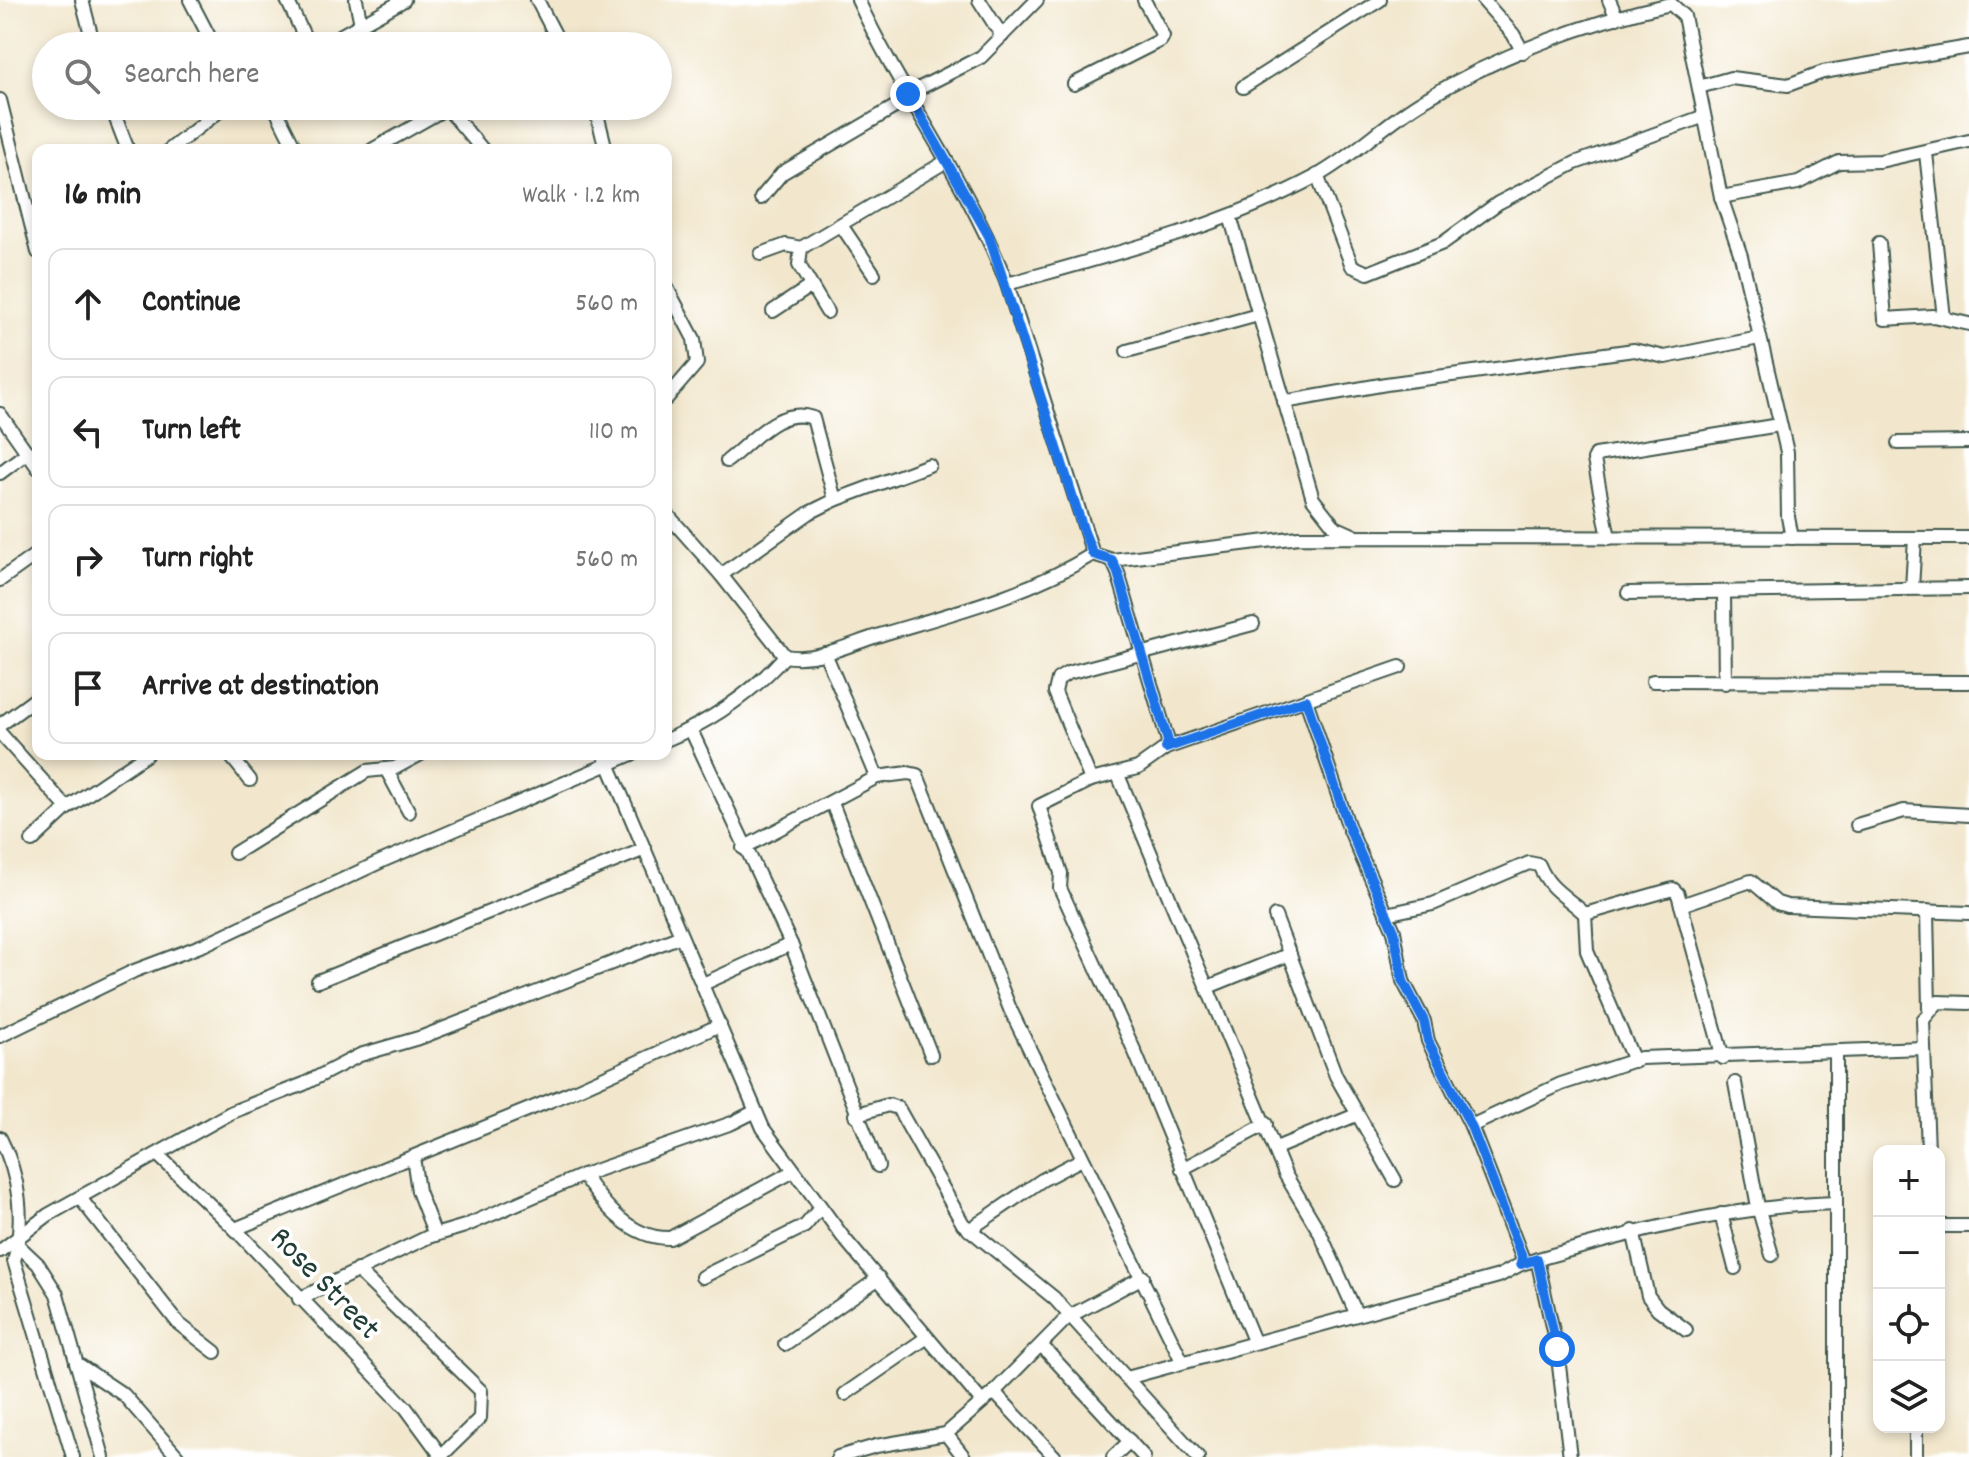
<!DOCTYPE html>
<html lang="en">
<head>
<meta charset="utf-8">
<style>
  :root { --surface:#fff; --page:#f2f2f2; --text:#222; --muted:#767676; --line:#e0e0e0 }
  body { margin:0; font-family:Dekko,sans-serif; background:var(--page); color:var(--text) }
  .controls { position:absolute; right:24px; bottom:24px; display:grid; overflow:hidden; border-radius:16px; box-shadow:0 4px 12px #0003 }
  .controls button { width:72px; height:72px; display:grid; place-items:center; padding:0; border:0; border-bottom:2px solid var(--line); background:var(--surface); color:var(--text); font:40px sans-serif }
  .stop { position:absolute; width:24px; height:24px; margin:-18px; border:6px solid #1a73e8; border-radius:50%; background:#fff }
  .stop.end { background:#1a73e8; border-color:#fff; box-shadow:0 2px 8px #0008 }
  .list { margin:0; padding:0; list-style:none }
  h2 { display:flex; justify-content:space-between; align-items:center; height:104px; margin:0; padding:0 32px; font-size:34px }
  h2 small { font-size:26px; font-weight:400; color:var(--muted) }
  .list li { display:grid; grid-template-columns:52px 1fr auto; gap:24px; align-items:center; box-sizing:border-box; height:112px; margin:0 16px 16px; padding:0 16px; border:2px solid var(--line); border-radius:16px }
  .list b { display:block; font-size:30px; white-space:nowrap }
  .list em { font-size:26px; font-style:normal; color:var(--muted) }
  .icon { flex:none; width:44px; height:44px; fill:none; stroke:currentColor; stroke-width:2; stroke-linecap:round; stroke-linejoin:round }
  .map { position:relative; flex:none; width:1969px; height:1457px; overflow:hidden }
  .search { position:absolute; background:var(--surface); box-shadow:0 4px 12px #0003; left:32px; top:32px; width:640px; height:88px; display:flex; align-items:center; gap:20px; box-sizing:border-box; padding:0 28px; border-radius:44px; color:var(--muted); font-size:30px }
  .panel { position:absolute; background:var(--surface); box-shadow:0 4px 12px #0003; left:32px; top:144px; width:640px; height:616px; border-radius:16px }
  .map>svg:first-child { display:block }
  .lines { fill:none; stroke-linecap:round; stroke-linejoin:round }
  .minor-casing { stroke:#3f564b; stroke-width:16 }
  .minor { stroke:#fff; stroke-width:12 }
  .route { stroke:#1a73e8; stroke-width:10 }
  .labels { text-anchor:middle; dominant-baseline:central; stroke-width:7; stroke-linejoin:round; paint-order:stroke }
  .street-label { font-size:32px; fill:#1f3d34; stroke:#fff }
</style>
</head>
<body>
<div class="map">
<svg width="1969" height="1457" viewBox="0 0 1969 1457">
  <rect width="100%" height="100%" fill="#fff"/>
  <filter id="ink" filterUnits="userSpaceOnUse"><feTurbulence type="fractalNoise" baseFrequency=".0125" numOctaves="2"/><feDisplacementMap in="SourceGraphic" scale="16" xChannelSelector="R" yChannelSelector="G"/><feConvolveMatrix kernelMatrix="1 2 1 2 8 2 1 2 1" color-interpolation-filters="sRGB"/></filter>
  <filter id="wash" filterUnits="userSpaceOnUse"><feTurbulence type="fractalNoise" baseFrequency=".006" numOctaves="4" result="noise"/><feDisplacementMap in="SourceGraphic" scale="32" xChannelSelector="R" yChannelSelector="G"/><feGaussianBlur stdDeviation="1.8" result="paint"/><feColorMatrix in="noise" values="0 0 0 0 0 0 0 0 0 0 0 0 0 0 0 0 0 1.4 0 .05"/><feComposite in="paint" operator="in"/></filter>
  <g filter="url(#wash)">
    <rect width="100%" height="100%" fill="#f2e7cd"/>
  </g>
  <g filter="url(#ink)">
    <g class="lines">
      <defs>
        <g id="minor">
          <polyline points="82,0 94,46"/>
          <polyline points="190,0 214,46"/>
          <polyline points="287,0 309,46"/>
          <polyline points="356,0 361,24"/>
          <polyline points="537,0 561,46"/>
          <path d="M 858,0 C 903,98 969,183 1007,284 C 1111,255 1219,228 1315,177 C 1354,156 1386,122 1424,100 C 1499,55 1586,22 1671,4 L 1684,16 L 1721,197 L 1741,256 L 1787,452 L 1788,517 L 1792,538"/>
          <polyline points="979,0 1002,36"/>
          <polyline points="1483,0 1513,34 1523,52"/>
          <polyline points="1609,0 1617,18"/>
          <polyline points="322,46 404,0"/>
          <polyline points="1074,84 1161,40 1163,36 1144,0"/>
          <polyline points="1243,87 1380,0"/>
          <polyline points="1699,87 1731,78 1788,85 1823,72 1969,47"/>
          <polyline points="908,94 981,57 1037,0"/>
          <polyline points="0,100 38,252"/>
          <polyline points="111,106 128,150"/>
          <polyline points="274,106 296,150"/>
          <polyline points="595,106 606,150"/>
          <polyline points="447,108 483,150"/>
          <polyline points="169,150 226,106"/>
          <polyline points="372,150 450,106"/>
          <polyline points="1926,153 1944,318"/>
          <polyline points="1317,175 1352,266 1368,273 1443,243 1498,203 1575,163 1702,117"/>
          <polyline points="1721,197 1798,183 1839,162 1880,161 1969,141"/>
          <polyline points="761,198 782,173 910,98"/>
          <polyline points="1230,216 1313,499 1335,527 1355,536"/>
          <polyline points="841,225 874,274"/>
          <polyline points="1879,243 1885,319 1933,316 1969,324"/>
          <polyline points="761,254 786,245 801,248"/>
          <polyline points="1007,284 1093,554 1112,560 1118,573 1168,741 1166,748"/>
          <polyline points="666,286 694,339 697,363 666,399"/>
          <polyline points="773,311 811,286"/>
          <polyline points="827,312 799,265 801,248 945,162"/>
          <polyline points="1127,351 1258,315"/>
          <polyline points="1284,402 1386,384 1634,350 1665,357 1759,338"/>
          <polyline points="0,414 38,468"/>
          <polyline points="1898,443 1969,442"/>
          <path d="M 727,461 C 753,441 779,406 813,418 L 835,500"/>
          <path d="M 929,465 L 835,500 L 809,513 L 721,575 L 785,656 C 817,662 850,644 880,635 C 953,613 1027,595 1093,554"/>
          <polyline points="0,473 28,452"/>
          <polyline points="666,513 721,575"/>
          <polyline points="1609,538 1594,460 1596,455 1779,425"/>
          <polyline points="1112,560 1299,537 1969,538"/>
          <polyline points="0,580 38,553"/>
          <polyline points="1912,588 1915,538"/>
          <polyline points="1628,593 1969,588"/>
          <polyline points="1724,593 1725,683"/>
          <polyline points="1253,624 1068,673 1058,679 1055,692 1091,780 1138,768 1166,748 1400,667"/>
          <polyline points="825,653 877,777"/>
          <polyline points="1653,681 1969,682"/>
          <polyline points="0,725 38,697"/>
          <polyline points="691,730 791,944 878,1166"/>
          <polyline points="0,733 67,808"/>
          <path d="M 666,740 C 711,721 752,693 785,656"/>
          <polyline points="229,754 250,780"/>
          <polyline points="604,754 763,1128 843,1237 982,1402"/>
          <polyline points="386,769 409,812"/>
          <polyline points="1118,775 1285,1174 1320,1233 1356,1313"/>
          <polyline points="1091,780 1039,806 1061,873 1060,888 1135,1052 1254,1341"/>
          <polyline points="832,803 931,1055"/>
          <polyline points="1857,825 1904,811 1969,815"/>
          <polyline points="32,841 67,808 147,754"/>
          <polyline points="743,848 877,777 908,773 917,775 1010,1009 1182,1361"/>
          <polyline points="235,853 367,771 395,768 421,754"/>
          <polyline points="1681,905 1751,881 1777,903 1787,906 1969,913"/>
          <polyline points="1927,911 1929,1009"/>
          <path d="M 1386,914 L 1433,904 L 1529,863 L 1539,865 C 1550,891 1565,895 1585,914 L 1673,889 L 1678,894 L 1723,1058"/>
          <polyline points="1585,914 1587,951 1634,1061"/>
          <polyline points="1275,916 1336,1076 1395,1180"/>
          <polyline points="318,981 645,849"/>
          <polyline points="703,984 791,944"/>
          <polyline points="1208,987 1290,954"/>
          <polyline points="0,1036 134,971 203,945 382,861 632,754"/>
          <polyline points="1836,1052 1836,1457"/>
          <polyline points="1735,1083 1758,1207 1772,1255"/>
          <polyline points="855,1115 888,1105 898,1108 963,1224 1054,1298 1198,1457"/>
          <polyline points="1471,1126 1561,1084 1641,1058 1924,1048"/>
          <path d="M 0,1138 C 20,1176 25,1221 14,1261 L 73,1457"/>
          <polyline points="1276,1148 1356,1115"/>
          <polyline points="1928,1151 1923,1020 1938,1002 1969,1003"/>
          <polyline points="159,1156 235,1229 406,1408 442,1457"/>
          <polyline points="413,1157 418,1191 435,1235"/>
          <polyline points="1182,1169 1266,1124"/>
          <path d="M 583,1175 C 603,1204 630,1239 670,1238 L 794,1171"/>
          <polyline points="80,1198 179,1324 215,1352"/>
          <polyline points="1721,1214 1735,1268"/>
          <polyline points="1939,1226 1969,1226"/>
          <polyline points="235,1229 569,1093 720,1025"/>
          <polyline points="969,1230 1042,1180 1082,1159"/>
          <polyline points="1633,1231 1648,1296 1658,1309 1686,1330"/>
          <polyline points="20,1247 38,1264 57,1294 103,1457"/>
          <polyline points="0,1251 48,1215 232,1112 304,1084 360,1055 422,1037 681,936"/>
          <polyline points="1537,1259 1557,1349 1570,1457"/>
          <path d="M 1521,1264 C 1624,1234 1727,1206 1835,1203"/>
          <polyline points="357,1270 481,1391 480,1418 441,1456"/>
          <polyline points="702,1277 805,1226 820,1208"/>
          <polyline points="299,1299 428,1237 465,1226 583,1175 732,1123 754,1112"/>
          <polyline points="785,1344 879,1278"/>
          <polyline points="1042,1346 1144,1457"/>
          <polyline points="76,1363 124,1395 178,1457"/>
          <polyline points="1127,1378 1499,1276 1521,1264 1522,1257 1471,1126 1428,1041 1424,1021 1403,981 1394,931 1349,828 1306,700"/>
          <polyline points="994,1392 1055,1457"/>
          <polyline points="845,1394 926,1338"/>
          <polyline points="946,1434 964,1457"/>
          <polyline points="838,1457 876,1446 946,1434 994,1392 1068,1317 1143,1277"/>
          <polyline points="1113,1457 1130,1441"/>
          <polyline points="1916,1457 1916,1427"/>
        </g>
      </defs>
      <use href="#minor" class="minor-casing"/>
      <use href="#minor" class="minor"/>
    </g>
  </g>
  <g class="lines" filter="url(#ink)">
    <polyline class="route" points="908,94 989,236 1084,532 1093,554 1112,560 1118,573 1168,741 1166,748 1306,700 1349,828 1394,931 1403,981 1424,1021 1428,1041 1471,1126 1522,1257 1521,1264 1537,1259 1557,1349"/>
  </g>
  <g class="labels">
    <g class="street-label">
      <text transform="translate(323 1285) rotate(46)">Rose Street</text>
    </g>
  </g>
</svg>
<div class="controls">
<button>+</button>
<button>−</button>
<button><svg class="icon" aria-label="locate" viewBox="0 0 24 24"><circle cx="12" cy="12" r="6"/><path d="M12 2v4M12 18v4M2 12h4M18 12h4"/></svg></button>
<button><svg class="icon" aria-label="layers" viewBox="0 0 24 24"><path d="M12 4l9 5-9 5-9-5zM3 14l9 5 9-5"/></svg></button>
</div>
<div class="stop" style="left:1557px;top:1349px"></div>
<div class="stop end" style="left:908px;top:94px"></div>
<div class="search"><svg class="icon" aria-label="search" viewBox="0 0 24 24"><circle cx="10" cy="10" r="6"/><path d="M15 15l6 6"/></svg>Search here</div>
<section class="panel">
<h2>16 min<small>Walk · 1.2 km</small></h2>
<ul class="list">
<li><svg class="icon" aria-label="ahead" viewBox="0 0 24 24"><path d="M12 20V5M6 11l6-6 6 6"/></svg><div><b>Continue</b></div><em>560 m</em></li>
<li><svg class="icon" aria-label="left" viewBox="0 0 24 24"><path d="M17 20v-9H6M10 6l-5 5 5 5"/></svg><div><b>Turn left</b></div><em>110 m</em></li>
<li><svg class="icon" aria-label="right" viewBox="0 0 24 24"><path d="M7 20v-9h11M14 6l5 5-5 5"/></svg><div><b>Turn right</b></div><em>560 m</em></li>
<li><svg class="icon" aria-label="arrive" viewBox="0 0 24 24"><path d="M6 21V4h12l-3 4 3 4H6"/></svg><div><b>Arrive at destination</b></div></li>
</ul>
</section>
</div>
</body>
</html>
